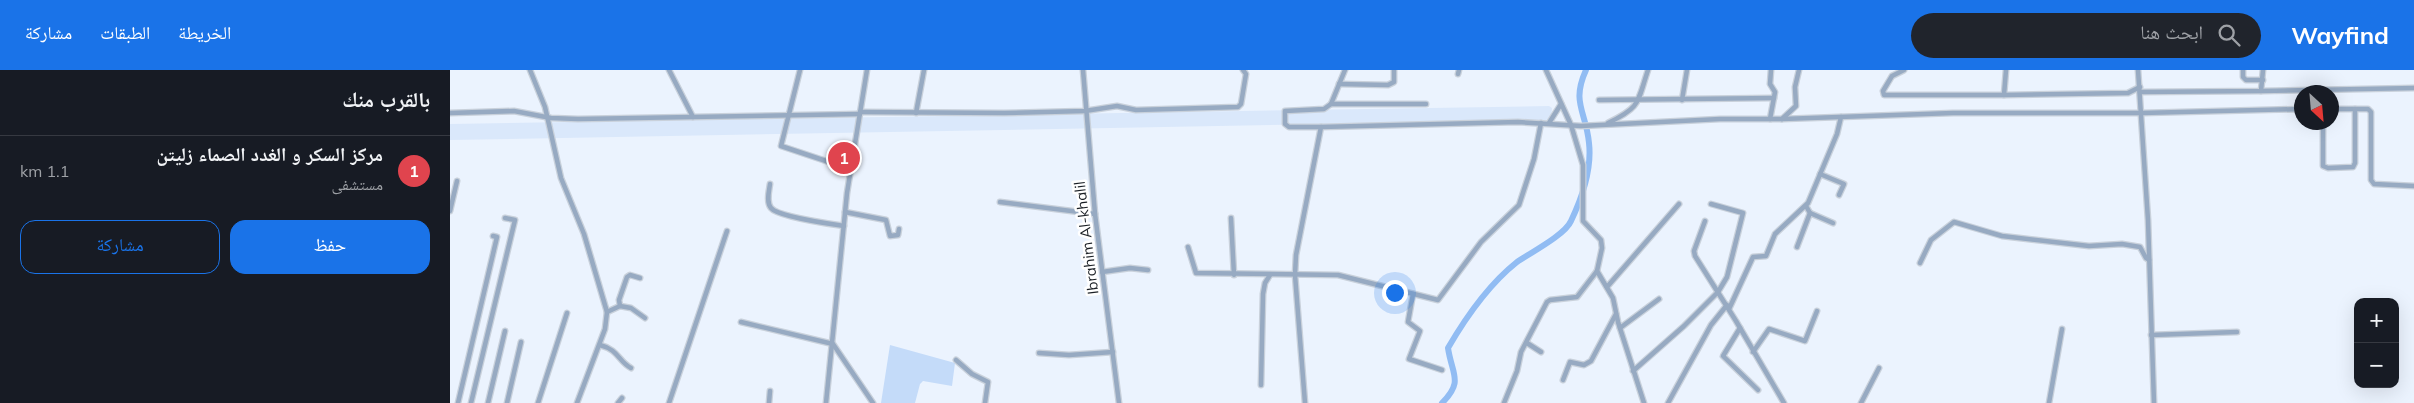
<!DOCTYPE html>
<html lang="ar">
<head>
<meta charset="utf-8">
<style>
  :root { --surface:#171b24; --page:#20242c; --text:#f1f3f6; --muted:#9ea1a6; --line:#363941; --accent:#1a73e8 }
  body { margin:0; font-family:Mulish,"Noto Naskh Arabic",sans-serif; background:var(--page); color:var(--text); direction:rtl }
  .controls { position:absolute; right:15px; bottom:15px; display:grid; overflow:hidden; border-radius:10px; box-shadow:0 5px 20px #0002 }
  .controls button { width:45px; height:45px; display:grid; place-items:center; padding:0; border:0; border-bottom:1px solid var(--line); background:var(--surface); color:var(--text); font:25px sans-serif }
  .compass { position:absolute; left:1844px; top:15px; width:45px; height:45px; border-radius:50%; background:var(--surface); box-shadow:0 5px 20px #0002; rotate:154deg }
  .you { position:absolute; left:944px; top:222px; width:18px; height:18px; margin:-12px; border:4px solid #fff; border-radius:50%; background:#1a73e8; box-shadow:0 0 0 8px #1a73e833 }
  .badge { display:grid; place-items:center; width:32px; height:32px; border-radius:50%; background:var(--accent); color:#fff; font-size:16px; font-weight:700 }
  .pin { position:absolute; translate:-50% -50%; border:2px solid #fff; box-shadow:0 1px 5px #0006 }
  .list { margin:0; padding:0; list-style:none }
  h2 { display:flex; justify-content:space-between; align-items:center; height:65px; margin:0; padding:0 20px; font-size:21px }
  h2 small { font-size:16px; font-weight:400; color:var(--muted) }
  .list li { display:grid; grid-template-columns:32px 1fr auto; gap:15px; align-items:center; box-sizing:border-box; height:70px; padding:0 20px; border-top:1px solid var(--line) }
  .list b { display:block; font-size:19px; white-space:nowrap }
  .list p { margin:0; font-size:16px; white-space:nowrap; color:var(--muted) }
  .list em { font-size:16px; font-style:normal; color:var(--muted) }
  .actions { display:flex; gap:10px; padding:15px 20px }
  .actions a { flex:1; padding:11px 0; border:1px solid var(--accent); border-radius:15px; text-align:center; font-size:18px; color:var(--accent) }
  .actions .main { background:var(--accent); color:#fff }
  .icon { flex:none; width:28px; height:28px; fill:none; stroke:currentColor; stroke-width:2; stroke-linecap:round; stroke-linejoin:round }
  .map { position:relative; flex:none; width:1964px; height:333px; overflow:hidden; direction:ltr }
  header { display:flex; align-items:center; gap:30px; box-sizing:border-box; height:70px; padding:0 25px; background:var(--accent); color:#fff }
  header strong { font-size:24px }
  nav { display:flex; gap:28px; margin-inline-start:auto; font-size:18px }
  .search { width:350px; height:45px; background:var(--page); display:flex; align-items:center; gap:12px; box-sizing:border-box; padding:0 18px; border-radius:28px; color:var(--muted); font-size:19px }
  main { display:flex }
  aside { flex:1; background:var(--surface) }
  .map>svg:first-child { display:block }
  .built { fill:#dae8fb }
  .green { fill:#c4dbf9 }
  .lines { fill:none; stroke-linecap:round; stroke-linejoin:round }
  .river { stroke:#91bcf3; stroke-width:6 }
  .minor-casing { stroke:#c9d1db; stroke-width:7 }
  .minor { stroke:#97aac2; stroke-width:4.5 }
  .labels { text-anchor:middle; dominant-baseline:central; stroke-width:5; stroke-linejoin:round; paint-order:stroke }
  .street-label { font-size:15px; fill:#191e24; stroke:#fff }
</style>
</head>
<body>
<header>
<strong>Wayfind</strong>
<div class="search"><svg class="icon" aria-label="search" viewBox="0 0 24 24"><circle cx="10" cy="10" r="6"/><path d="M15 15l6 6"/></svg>ابحث هنا</div>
<nav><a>الخريطة</a><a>الطبقات</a><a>مشاركة</a></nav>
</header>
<main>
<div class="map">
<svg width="1964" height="333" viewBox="0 0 1964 333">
  <rect width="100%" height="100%" fill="#ebf3fe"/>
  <polygon class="built" points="1099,36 1102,38 1101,48 1096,50 0,70 0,54"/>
  <polygon class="green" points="440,275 505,293 502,316 473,311 470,314 465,333 431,333"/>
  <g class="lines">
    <path class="river" d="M 992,333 C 1014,311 1002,305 998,278 C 1016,247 1038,215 1067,192 C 1080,183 1115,165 1121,151 C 1132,128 1142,99 1139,73 C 1136,41 1121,33 1136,0"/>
    <defs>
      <g id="minor">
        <polyline points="80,0 95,37 111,108 134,164 157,242 155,259 127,333"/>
        <polyline points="219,0 243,47"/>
        <polyline points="350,0 331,76 400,99"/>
        <polyline points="633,0 645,144 669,333"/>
        <polyline points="1454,0 1442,6 1433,21 1434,25 1554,25"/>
        <polyline points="1556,0 1554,25 1678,23 1690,17"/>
        <polyline points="1688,0 1698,150 1704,333"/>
        <polyline points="1793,0 1793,7 1796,10 1813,10"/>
        <polyline points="1008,4 1009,0"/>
        <polyline points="889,14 938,15 944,12 944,0"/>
        <polyline points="1811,21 1964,18"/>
        <polyline points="1690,22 1811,21 1813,0"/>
        <polyline points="1149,30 1324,28"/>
        <polyline points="1232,30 1237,0"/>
        <polyline points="881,34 895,0"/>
        <polyline points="1882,39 1918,39 1921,42 1921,110 1924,114 1964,116"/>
        <polyline points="410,42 554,43 635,41 667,36 686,40 788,37 791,34 796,4 793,0"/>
        <polyline points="0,43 64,41 101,48 128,49 410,44"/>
        <polyline points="466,43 474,0"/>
        <polyline points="1320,49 1325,22 1320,14 1321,0"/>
        <polyline points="1332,49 1346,36 1345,17 1349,0"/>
        <polyline points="1873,52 1873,96 1878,98 1903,97 1905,93 1905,39"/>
        <polyline points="1099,53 1111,34"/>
        <path d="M 1158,53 C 1191,37 1187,33 1198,0"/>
        <polyline points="871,57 1068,52 1131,56 1270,49 1332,49 1503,43 1692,43 1852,39"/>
        <polyline points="1370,104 1394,114 1389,125"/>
        <path d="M 320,114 C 319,121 316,132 321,138 C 328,147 381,154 394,156"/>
        <polyline points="550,132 645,144"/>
        <polyline points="0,141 7,111"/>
        <polyline points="395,142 436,150 440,166 448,165 449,159"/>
        <polyline points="1360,143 1383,153"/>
        <polyline points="781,148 784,205"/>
        <polyline points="1255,151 1244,181 1245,186 1286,251 1334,333"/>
        <polyline points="738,177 746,203 888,205 988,230 1031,172 1069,135 1084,89 1091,53"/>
        <polyline points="1347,177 1360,143 1356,136"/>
        <polyline points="1470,193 1481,170 1504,152 1552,166 1639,176 1672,174 1690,177 1696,188 1699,190"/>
        <polyline points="1147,201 1163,228 1168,252 1194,333"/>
        <polyline points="652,202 680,198 698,200"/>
        <polyline points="1157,217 1229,134"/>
        <polyline points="963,224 958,252 970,261 959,289 992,300"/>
        <polyline points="170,236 169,230 177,207 180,205 190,208"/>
        <polyline points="1279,239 1303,187 1316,186 1325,164 1358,133 1387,64 1391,47"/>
        <polyline points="157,242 170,236 181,238 195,248"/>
        <polyline points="291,252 383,274 423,333"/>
        <polyline points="1170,258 1209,229"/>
        <polyline points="1290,258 1273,286 1308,320"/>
        <polyline points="1701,265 1787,262"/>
        <polyline points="1077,273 1091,282"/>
        <path d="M 150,275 C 169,280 168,291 181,298"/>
        <polyline points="1303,282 1319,259 1355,271 1367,241"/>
        <polyline points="589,283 619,285 663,282"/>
        <polyline points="506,290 522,304 538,312 535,333"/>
        <polyline points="1183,301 1234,256 1268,222 1277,207 1293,143 1261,134"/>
        <polyline points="1113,310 1120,292 1134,295 1141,291 1166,244"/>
        <polyline points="811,315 813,224 815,213 820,205"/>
        <polyline points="8,333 47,167 43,166"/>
        <polyline points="21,333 65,150 55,148"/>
        <polyline points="38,333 55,261"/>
        <polyline points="57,333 71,272"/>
        <polyline points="88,333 117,243"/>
        <polyline points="168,333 172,328"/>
        <polyline points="219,333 277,161"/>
        <polyline points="319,333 320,321"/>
        <polyline points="376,333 397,123 417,0"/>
        <polyline points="855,333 845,205 846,185 871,57 839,57 835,54 835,41 874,39 881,34 976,34"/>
        <polyline points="1054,333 1067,301 1071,282 1097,232 1100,230 1127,227 1147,201 1152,178 1151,170 1133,151 1133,95 1121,55 1096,0"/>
        <polyline points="1218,333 1261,255 1277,235"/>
        <polyline points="1411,333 1429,298"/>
        <polyline points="1599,333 1612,259"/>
      </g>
    </defs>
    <use href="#minor" class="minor-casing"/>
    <use href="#minor" class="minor"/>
  </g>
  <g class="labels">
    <g class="street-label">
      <text transform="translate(636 168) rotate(-97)">Ibrahim Al-khalil</text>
    </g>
  </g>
</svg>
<div class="controls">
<button>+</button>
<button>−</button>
</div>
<svg class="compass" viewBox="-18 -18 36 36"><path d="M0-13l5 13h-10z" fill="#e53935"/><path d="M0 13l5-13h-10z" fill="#9ea1a6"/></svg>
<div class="you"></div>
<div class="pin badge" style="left:394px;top:88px;background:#e0444e">1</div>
</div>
<aside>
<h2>بالقرب منك<small></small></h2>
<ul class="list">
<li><span class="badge" style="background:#e0444e">1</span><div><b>مركز السكر و الغدد الصماء زليتن</b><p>مستشفى</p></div><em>1.1 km</em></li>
</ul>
<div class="actions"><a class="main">حفظ</a><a>مشاركة</a></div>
</aside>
</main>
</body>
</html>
